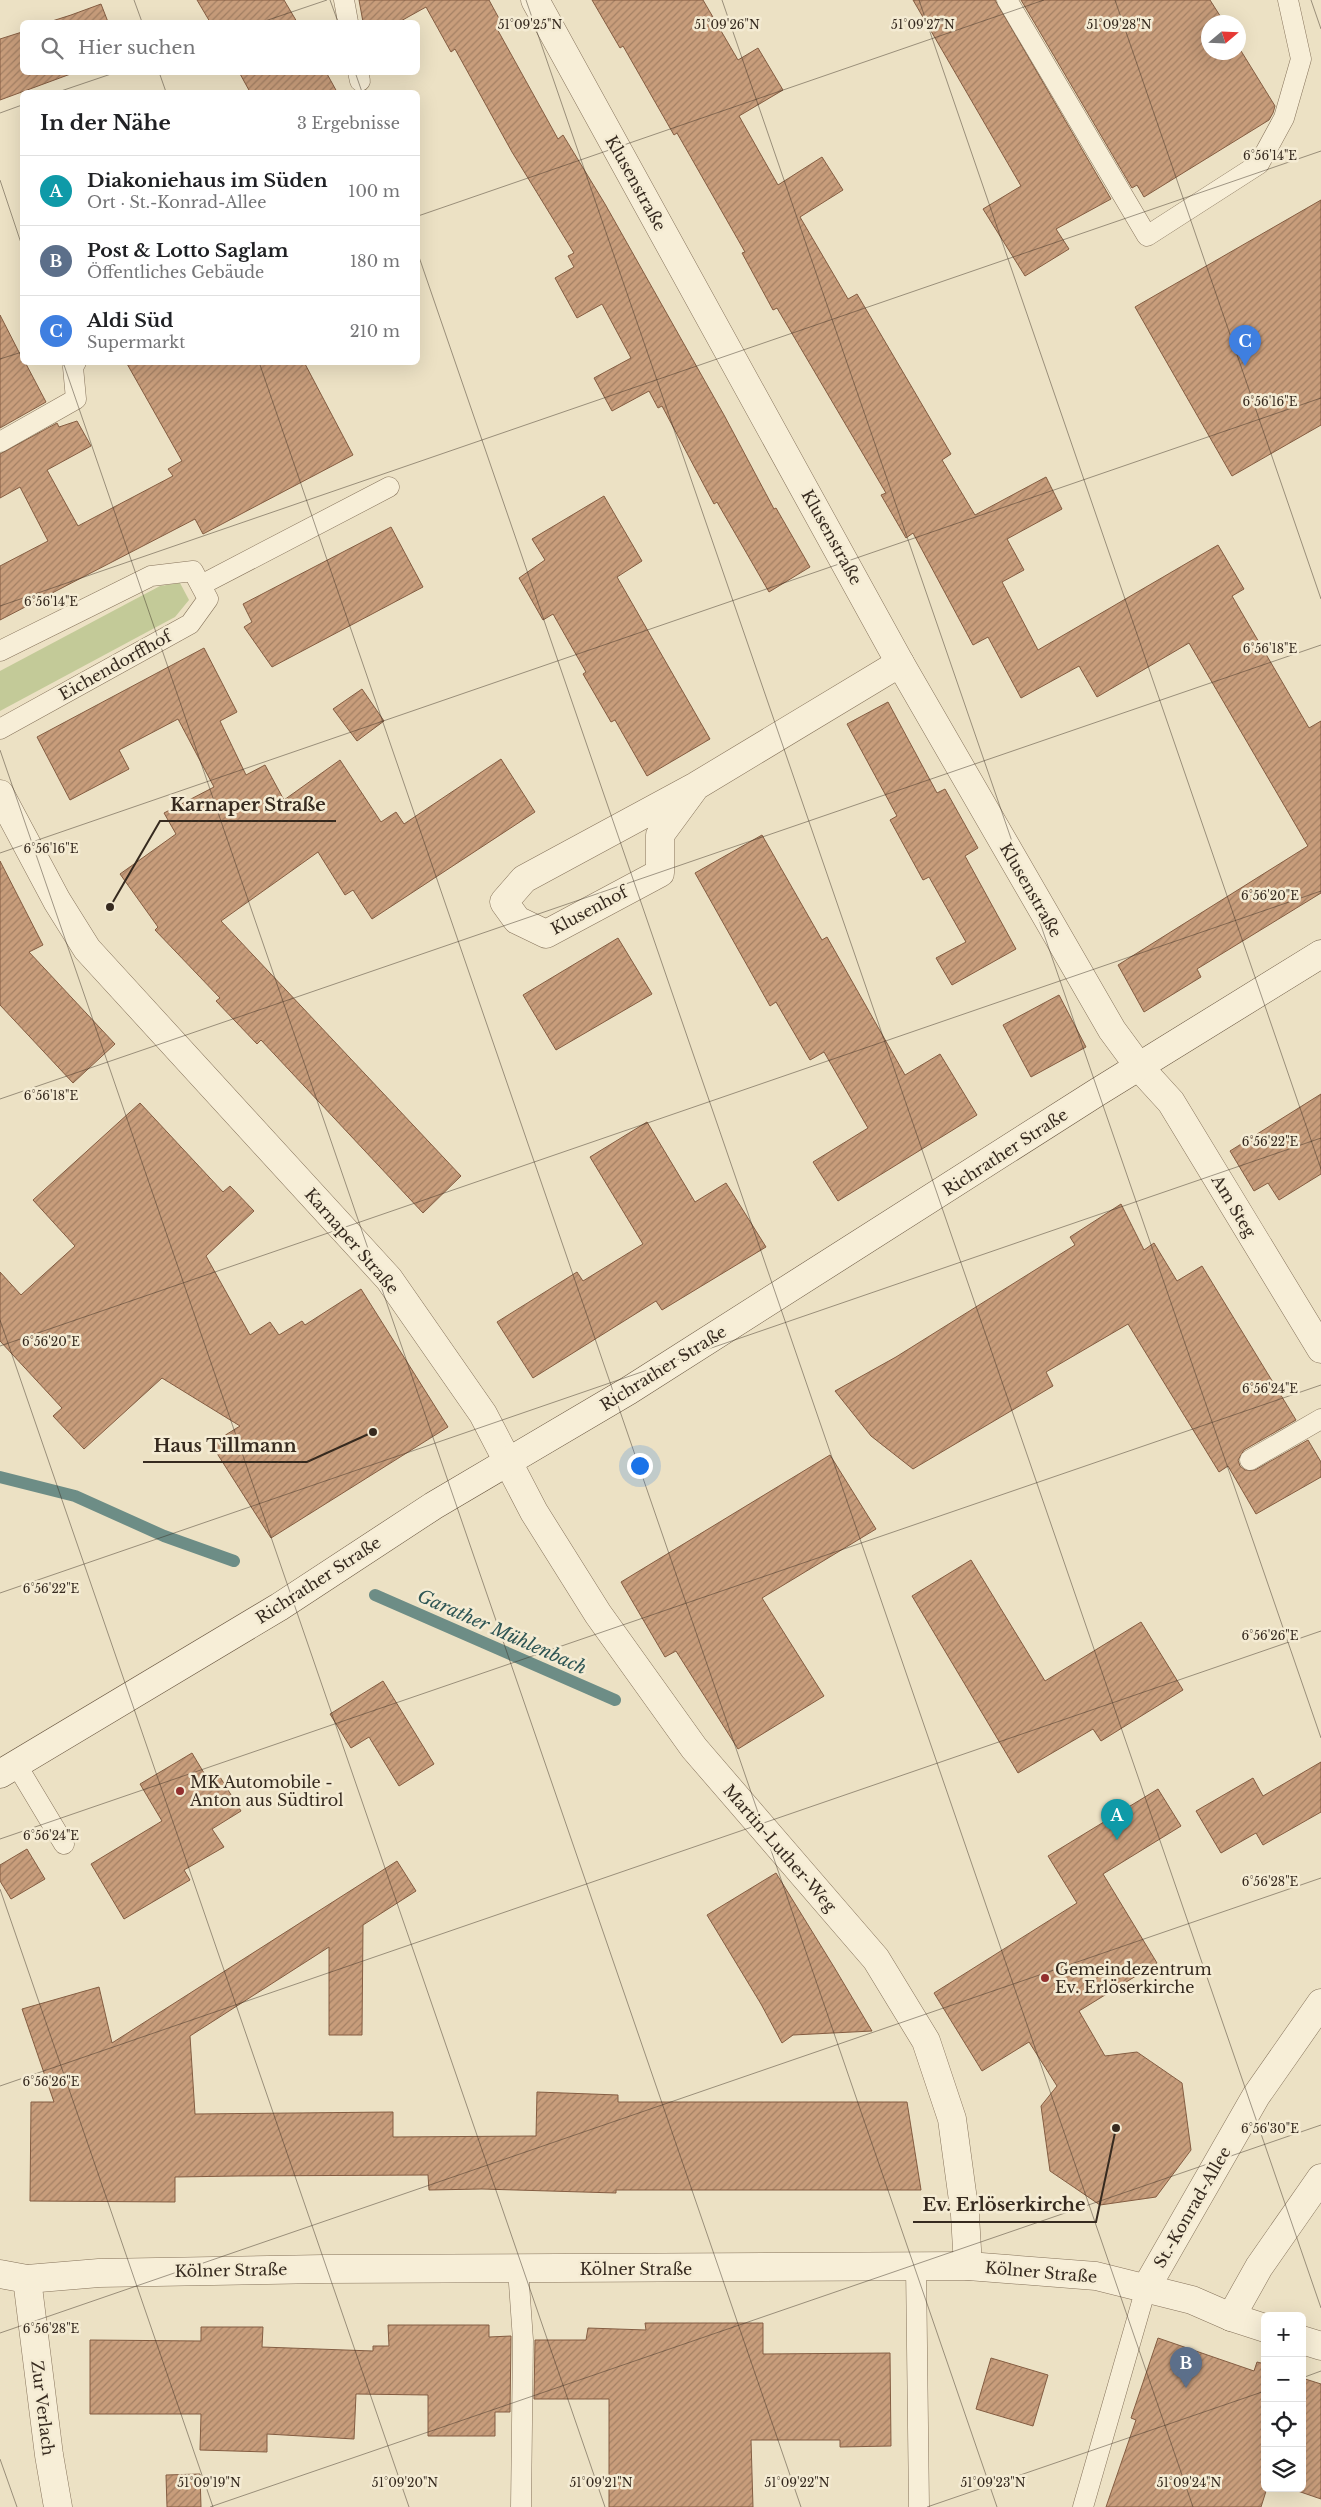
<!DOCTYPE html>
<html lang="de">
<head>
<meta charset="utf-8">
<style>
  :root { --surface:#fff; --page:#f2f2f2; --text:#202124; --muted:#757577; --line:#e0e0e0; --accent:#111827 }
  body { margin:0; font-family:"Libre Baskerville",serif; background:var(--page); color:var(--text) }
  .controls { position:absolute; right:15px; bottom:15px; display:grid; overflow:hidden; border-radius:8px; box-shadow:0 5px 20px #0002 }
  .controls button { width:45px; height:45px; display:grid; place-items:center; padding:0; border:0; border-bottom:1px solid var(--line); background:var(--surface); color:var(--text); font:25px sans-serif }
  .compass { position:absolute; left:1201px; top:15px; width:45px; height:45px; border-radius:50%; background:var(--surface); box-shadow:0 5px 20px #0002; rotate:71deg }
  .you { position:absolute; left:639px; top:1465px; width:18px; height:18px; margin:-12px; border:4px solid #fff; border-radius:50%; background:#1a73e8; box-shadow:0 0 0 8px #1a73e833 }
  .badge { display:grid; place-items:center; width:32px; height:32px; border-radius:50%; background:var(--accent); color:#fff; font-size:16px; font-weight:700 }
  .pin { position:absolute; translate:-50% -41px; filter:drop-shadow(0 1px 2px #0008) }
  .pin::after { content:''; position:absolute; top:26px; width:18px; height:15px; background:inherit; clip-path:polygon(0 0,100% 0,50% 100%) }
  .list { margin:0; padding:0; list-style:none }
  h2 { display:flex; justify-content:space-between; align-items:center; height:65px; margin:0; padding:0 20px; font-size:21px }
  h2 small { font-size:16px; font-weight:400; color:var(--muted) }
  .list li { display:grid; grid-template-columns:32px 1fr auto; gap:15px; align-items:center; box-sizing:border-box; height:70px; padding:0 20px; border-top:1px solid var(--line) }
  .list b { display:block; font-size:19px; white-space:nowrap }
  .list p { margin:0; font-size:16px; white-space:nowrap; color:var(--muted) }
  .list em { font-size:16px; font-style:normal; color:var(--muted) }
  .icon { flex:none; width:28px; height:28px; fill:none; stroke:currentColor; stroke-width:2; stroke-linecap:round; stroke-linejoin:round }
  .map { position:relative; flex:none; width:1321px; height:2507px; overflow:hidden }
  .search { position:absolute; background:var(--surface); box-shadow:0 5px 20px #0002; left:20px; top:20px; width:400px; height:55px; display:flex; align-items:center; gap:12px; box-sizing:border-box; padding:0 18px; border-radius:8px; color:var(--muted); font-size:19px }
  .panel { position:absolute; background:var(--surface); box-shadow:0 5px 20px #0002; left:20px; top:90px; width:400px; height:275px; border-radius:8px }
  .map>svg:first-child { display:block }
  .green { fill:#c3ca98 }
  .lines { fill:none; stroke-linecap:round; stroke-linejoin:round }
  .stream { stroke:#6d8d86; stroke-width:12 }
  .building { fill:url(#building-hatch); stroke:#845d42 }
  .service-casing { stroke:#86735b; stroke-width:21 }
  .minor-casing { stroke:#86735b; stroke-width:29 }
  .secondary-casing { stroke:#67543e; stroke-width:29 }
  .service { stroke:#f7eed7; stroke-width:20 }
  .minor { stroke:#f7eed7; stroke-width:28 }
  .secondary { stroke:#f7eed7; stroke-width:28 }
  .ticks { fill:none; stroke:#362a1f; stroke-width:1; stroke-opacity:0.45 }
  .poi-dot { fill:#922f2e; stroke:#f4ebd3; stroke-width:2 }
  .labels { text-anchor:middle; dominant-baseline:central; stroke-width:5; stroke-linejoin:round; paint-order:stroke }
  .street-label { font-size:16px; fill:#362a1f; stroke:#f4ebd3 }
  .poi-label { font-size:16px; fill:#362a1f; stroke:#f4ebd3; text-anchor:start }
  .water-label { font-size:18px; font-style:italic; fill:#2e5554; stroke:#f4ebd3 }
  .ticks-label { font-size:12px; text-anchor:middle; fill:#362a1f; stroke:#f4ebd3; stroke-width:5; stroke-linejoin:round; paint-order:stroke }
  .leader { fill:none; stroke:#362a1f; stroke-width:2 }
  .callout-dot { fill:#362a1f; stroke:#f4ebd3; stroke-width:2 }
  .callout-label { font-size:18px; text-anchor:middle; font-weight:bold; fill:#362a1f; stroke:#f4ebd3; stroke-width:5; stroke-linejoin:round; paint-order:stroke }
</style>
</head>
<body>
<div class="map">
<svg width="1321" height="2507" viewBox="0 0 1321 2507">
  <defs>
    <pattern id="building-hatch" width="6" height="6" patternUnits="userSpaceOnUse" patternTransform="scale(1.25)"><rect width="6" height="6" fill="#c89d7b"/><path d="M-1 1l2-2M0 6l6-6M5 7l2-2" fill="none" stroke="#a38064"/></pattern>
  </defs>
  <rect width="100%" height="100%" fill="#ece1c4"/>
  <polygon class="green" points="180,583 189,600 175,617 0,711 0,671 160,586"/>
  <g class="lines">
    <g class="stream">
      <polyline points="0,1477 75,1496 164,1536 234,1561"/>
      <polyline points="375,1595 615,1700"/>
    </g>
  </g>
  <g class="building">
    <polygon points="197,0 284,0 297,22 210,22"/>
    <polygon points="359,0 489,0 502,24 496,27 558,139 563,135 605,204 724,415 774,509 776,508 810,567 769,592 717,502 714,504 662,406 658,408 649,391 612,411 594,378 631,358 602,304 577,318 555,278 574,267 568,256 574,253 512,152 455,49 451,52 426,7 399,22 363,22"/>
    <polygon points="592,0 703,0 738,60 758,48 783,90 739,116 778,185 822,157 843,190 800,217 848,299 857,294 907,379 951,454 942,460 975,515 1046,477 1062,509 1007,539 1024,570 1002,582 1038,650 1218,545 1244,589 1232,596 1309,728 1321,721 1321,893 1197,969 1201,977 1144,1012 1118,965 1308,846 1189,643 1097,697 1079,666 1021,698 988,637 973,645 913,533 906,538 881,495 886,493 777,308 773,310 742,253 745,252 677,133 674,135 623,46 620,48"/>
    <polygon points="913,0 995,0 1111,199 1056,229 1069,249 1025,276 983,209 1021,186"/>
    <polygon points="1021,0 1210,0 1224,22 1208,22 1208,52 1238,52 1238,46 1275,106 1273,113 1269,120 1144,197 1137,185 1132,188"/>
    <polygon points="101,4 108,22 49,22 71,15"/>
    <polygon points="22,32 22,72 76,72 0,100 0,39"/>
    <polygon points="239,72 326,72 337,92 250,92"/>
    <polygon points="1321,200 1321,425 1232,476 1135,307"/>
    <polygon points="0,315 22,358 22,362 25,362 46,402 0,428"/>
    <polygon points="126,362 304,362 353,455 203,534 195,519 0,620 0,566 48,541 20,487 0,498 0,454 57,423 59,427 77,421 91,446 47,470 78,526 173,476 168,469 182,461"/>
    <polygon points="604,496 642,561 617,577 710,739 647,776 615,720 611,722 583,674 586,672 553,614 543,620 519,578 545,560 532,539"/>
    <polygon points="391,527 423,587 272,667 244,627 252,622 243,604"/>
    <polygon points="204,648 237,712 220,721 246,775 265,765 284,800 340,760 381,822 396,812 404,824 501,759 535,812 372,919 353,890 345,895 318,852 221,921 461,1176 423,1213 261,1040 257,1044 216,1001 220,998 155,930 158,927 120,874 176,834 164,813 214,787 178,719 119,750 129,769 70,800 37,737"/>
    <polygon points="362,689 384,721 357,741 333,709"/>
    <polygon points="888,702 937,793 945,789 978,848 965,856 1016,949 952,985 936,958 966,942 929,877 923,880 890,820 897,816 847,724"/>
    <polygon points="762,835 822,940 827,937 905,1075 940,1054 977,1115 838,1201 813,1162 868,1128 824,1052 810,1060 776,1002 770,1006 695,873"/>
    <polygon points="0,861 43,945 29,952 115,1044 73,1083 0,1005"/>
    <polygon points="618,938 652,994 556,1050 523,995"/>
    <polygon points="1059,995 1086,1047 1031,1077 1003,1025"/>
    <polygon points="1321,1094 1321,1174 1279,1200 1268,1183 1254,1191 1230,1151"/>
    <polygon points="140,1103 223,1192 230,1186 254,1211 206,1256 250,1335 270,1322 279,1335 302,1321 305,1325 361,1289 448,1427 271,1538 211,1444 240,1426 162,1378 84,1449 53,1416 62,1408 0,1341 0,1272 21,1295 75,1246 33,1200"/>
    <polygon points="647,1122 695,1202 726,1183 766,1247 662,1310 656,1301 533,1378 497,1322 577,1272 583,1281 643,1244 590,1157"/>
    <polygon points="1121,1204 1144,1250 1154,1243 1177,1281 1202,1266 1296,1420 1244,1450 1238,1460 1240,1466 1245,1470 1255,1470 1308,1440 1321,1462 1321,1477 1256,1514 1228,1466 1219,1472 1128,1324 1046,1372 1053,1386 913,1469 871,1436 835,1391 896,1357 1075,1245 1070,1237"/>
    <polygon points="830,1455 876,1529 762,1598 824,1696 738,1749 676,1651 665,1657 621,1582"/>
    <polygon points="971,1560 1045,1681 1141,1622 1183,1690 1101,1741 1093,1729 1018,1773 912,1596"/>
    <polygon points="383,1681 434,1764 399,1786 369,1737 351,1748 330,1714"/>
    <polygon points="192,1753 210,1783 220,1777 241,1811 212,1829 224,1847 184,1870 190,1880 124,1919 91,1864 162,1821 140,1784"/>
    <polygon points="1321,1762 1321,1812 1263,1845 1256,1833 1221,1853 1196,1811 1253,1778 1263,1796"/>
    <polygon points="1158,1789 1181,1826 1103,1874 1157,1963 1079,2011 1105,2056 1137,2052 1182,2083 1191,2150 1156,2197 1100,2205 1050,2171 1041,2106 1057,2086 1029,2042 982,2071 934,1993 1077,1903 1048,1856"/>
    <polygon points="27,1849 45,1879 11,1899 0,1881 0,1865"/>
    <polygon points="397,1861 416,1891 363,1925 362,2035 329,2035 329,1947 190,2036 195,2114 393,2112 393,2137 536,2136 537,2092 618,2095 618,2102 907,2102 921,2190 616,2190 616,2193 482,2189 429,2190 428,2175 238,2176 175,2177 175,2202 30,2201 31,2102 54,2102 22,2009 99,1987 112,2043"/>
    <polygon points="776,1873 834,1967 872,2031 793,2035 782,2043 761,2004 707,1915"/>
    <polygon points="645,2323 763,2323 763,2354 890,2353 891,2446 840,2447 840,2440 751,2440 753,2507 609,2507 609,2399 534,2399 535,2340 586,2340 588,2328 646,2330"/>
    <polygon points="388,2325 489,2325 489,2337 511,2336 510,2412 495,2412 495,2436 428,2436 428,2395 356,2394 354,2439 267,2434 267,2452 200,2450 201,2414 90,2414 90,2340 201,2341 201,2327 263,2327 262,2347 373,2351 373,2346 389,2346"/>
    <polygon points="1158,2338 1254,2371 1257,2362 1265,2364 1265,2488 1267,2488 1261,2507 1106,2507 1136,2420 1131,2418"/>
    <polygon points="991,2358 1048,2375 1033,2426 976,2409"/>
    <polygon points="1302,2378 1321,2384 1321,2499 1289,2488 1302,2488"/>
    <polygon points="200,2474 201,2507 167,2507 166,2475"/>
  </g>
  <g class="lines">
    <defs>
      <g id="service">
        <polyline points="344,0 348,22"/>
        <polyline points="1007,0 1147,236 1259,164 1284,118 1301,59 1288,0"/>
        <polyline points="358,72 360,81"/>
        <polyline points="0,442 76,399 73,367 76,362"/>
        <polyline points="201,585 389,487"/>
        <polyline points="0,651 151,576 193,571 208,599 190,624 0,729"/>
        <polyline points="1250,1460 1321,1419"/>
        <polyline points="16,1764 64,1844"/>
        <polyline points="916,2266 919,2507"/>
        <polyline points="518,2269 523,2340 521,2507"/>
        <polyline points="1083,2507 1146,2288"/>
      </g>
      <g id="minor">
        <polyline points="535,0 900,663 1112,1030 1140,1068 1171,1102 1321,1349"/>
        <polyline points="696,786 660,835 660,873 546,934 517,920 504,902 524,879 696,786 900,663"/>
        <polyline points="0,794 57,901 87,949 389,1279 483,1414 534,1512 598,1614 694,1748 876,1959 926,2041 952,2119 965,2215 968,2266"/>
        <polyline points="0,2274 27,2279 99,2273 324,2269 968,2266 1096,2276 1192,2300 1231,2317 1265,2328"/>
        <polyline points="27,2279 49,2455 58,2507"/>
        <polyline points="1146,2288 1256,2096 1321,2003"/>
        <polyline points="1231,2317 1259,2267 1321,2178"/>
        <polyline points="1302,2340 1321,2346"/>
      </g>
      <polyline id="secondary" points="0,1774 279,1607 433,1506 628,1391 1096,1093 1321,954"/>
    </defs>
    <use href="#service" class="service-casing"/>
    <use href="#minor" class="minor-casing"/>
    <use href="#secondary" class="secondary-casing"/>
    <use href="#service" class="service"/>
    <use href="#minor" class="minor"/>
    <use href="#secondary" class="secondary"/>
  </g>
  <path class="ticks" d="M 134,0 L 142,22M 330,0 L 338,22M 526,0 L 1321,2308M 722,0 L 1321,1738M 919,0 L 1321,1169M 1115,0 L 1321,599M 1311,0 L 1321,29M 262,22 L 327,0M 159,72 L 166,92M 355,72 L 362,92M 58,92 L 117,72M 0,113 L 22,105M 0,180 L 22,246M 418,216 L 1044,0M 418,254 L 1193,2507M 0,359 L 22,352M 63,362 L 801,2507M 259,362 L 997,2507M 0,606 L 1321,151M 0,750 L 605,2507M 0,853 L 1321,398M 0,1099 L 1321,645M 0,1320 L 409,2507M 0,1346 L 1321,891M 0,1593 L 1321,1138M 0,1839 L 1321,1385M 0,1889 L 213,2507M 0,2086 L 1321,1631M 0,2333 L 1321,1878M 1302,2378 L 1321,2371M 0,2459 L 17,2507M 210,2507 L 1321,2125M 927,2507 L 1265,2391"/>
  <g class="poi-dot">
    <circle cx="180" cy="1791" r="5"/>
    <circle cx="1045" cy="1978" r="5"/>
  </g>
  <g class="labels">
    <g class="street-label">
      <text transform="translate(636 183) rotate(61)">Klusenstraße</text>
      <text transform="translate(832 537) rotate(61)">Klusenstraße</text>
      <text transform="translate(115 665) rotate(-29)">Eichendorffhof</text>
      <text transform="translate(1031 890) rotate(60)">Klusenstraße</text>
      <text transform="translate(589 910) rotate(-28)">Klusenhof</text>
      <text transform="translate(1005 1152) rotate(-33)">Richrather Straße</text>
      <text transform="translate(1234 1206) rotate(59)">Am Steg</text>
      <text transform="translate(352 1241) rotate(49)">Karnaper Straße</text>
      <text transform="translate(663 1368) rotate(-32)">Richrather Straße</text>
      <text transform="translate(318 1580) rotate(-33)">Richrather Straße</text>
      <text transform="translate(780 1848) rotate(49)">Martin-Luther-Weg</text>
      <text transform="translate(1192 2207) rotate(-60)">St.-Konrad-Allee</text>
      <text x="636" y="2269">Kölner Straße</text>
      <text transform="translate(231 2270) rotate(-1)">Kölner Straße</text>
      <text transform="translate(1041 2272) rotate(5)">Kölner Straße</text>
      <text transform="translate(43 2408) rotate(83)">Zur Verlach</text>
    </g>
    <g class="poi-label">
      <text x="190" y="1782">MK Automobile -<tspan x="190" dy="18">Anton aus Südtirol</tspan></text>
      <text x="1055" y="1969">Gemeindezentrum<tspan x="1055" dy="18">Ev. Erlöserkirche</tspan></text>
    </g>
    <g class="water-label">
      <text transform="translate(502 1632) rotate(24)">Garather Mühlenbach</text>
    </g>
  </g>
  <g class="ticks-label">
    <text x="530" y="29">51°09'25"N</text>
    <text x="727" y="29">51°09'26"N</text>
    <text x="923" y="29">51°09'27"N</text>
    <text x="1119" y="29">51°09'28"N</text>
    <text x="1270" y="160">6°56'14"E</text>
    <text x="1270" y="406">6°56'16"E</text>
    <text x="51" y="606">6°56'14"E</text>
    <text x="1270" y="653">6°56'18"E</text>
    <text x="51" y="853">6°56'16"E</text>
    <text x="1270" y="900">6°56'20"E</text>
    <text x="51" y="1100">6°56'18"E</text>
    <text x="1270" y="1146">6°56'22"E</text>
    <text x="51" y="1346">6°56'20"E</text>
    <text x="1270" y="1393">6°56'24"E</text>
    <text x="51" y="1593">6°56'22"E</text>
    <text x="1270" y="1640">6°56'26"E</text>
    <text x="51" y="1840">6°56'24"E</text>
    <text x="1270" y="1886">6°56'28"E</text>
    <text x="51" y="2086">6°56'26"E</text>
    <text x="1270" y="2133">6°56'30"E</text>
    <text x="51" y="2333">6°56'28"E</text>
    <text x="209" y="2487">51°09'19"N</text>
    <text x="405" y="2487">51°09'20"N</text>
    <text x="601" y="2487">51°09'21"N</text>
    <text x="797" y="2487">51°09'22"N</text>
    <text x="993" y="2487">51°09'23"N</text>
    <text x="1189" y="2487">51°09'24"N</text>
  </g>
  <path class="leader" d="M110 907L160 821H336M373 1432L307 1462H143M1116 2128L1096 2222H913"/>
  <g class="callout-dot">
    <circle cx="110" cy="907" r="5"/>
    <circle cx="373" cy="1432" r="5"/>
    <circle cx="1116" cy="2128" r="5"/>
  </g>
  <g class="callout-label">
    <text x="248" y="811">Karnaper Straße</text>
    <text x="225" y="1452">Haus Tillmann</text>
    <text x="1004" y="2211">Ev. Erlöserkirche</text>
  </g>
</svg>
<div class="controls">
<button>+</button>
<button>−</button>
<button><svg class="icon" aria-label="locate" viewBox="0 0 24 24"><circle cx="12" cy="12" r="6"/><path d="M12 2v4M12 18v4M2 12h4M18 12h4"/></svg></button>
<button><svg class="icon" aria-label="layers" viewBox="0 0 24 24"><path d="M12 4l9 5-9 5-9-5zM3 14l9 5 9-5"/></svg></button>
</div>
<svg class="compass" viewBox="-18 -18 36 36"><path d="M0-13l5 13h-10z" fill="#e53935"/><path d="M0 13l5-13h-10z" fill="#757577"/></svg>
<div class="you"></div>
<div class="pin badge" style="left:1117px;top:1840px;background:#0f9aa8">A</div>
<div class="pin badge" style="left:1186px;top:2388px;background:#5c6f8a">B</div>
<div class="pin badge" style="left:1245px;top:366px;background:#3f7fe0">C</div>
<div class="search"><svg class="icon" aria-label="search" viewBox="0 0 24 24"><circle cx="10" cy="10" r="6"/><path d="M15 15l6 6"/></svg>Hier suchen</div>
<section class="panel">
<h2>In der Nähe<small>3 Ergebnisse</small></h2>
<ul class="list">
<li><span class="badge" style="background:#0f9aa8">A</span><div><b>Diakoniehaus im Süden</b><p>Ort · St.-Konrad-Allee</p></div><em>100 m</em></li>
<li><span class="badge" style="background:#5c6f8a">B</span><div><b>Post &amp; Lotto Saglam</b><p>Öffentliches Gebäude</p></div><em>180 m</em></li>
<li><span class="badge" style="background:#3f7fe0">C</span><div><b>Aldi Süd</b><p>Supermarkt</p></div><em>210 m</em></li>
</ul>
</section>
</div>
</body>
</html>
